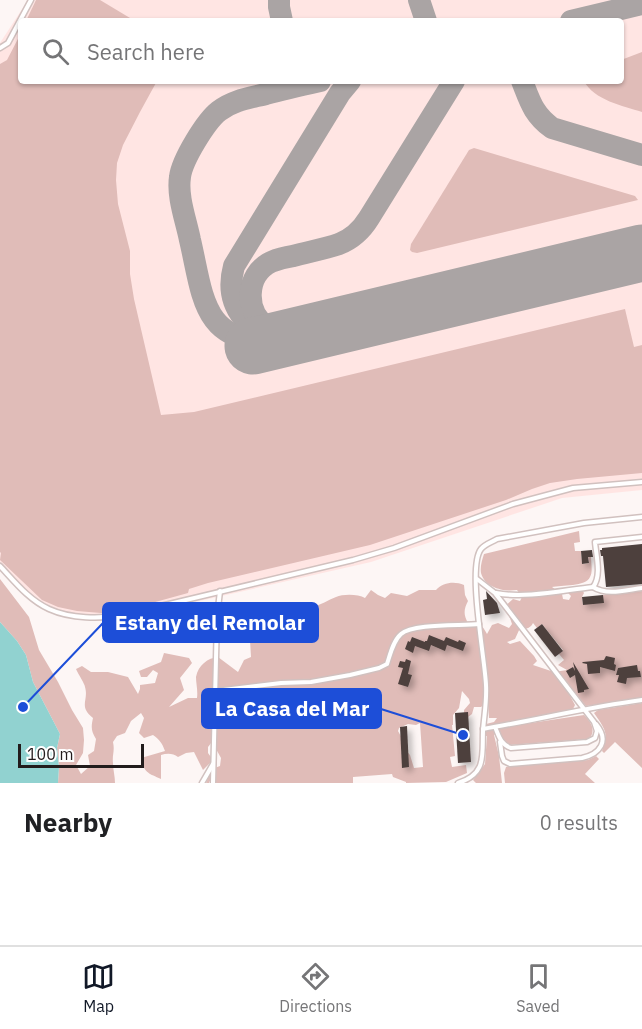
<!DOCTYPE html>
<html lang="en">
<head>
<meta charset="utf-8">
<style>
  :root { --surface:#fff; --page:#f2f2f2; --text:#202124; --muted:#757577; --line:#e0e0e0; --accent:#111827 }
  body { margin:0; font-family:"IBM Plex Sans",sans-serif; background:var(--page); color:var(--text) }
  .scale { position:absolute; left:18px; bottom:15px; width:126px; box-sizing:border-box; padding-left:6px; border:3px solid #221c1c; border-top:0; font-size:16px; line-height:21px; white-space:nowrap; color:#221c1c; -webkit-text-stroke:4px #fff; paint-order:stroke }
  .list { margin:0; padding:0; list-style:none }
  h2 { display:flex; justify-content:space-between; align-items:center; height:78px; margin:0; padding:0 24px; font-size:26px }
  h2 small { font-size:20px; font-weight:400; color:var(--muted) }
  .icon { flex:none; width:33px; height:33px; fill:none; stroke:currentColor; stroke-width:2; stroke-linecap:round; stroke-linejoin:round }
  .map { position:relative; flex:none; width:642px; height:783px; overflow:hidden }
  .search { position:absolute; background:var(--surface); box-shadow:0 2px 4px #0004; left:18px; right:18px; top:18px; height:66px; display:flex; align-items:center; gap:15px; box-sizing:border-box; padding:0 21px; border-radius:6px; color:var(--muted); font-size:22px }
  .sheet { height:162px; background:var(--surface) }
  nav { display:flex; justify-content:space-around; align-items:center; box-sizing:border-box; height:84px; border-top:2px solid var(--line); background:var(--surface); font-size:16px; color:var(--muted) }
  nav a { display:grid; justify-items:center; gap:3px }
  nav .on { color:var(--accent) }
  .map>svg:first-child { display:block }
  .built { fill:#ffe5e3; fill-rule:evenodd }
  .green { fill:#e0bcb8; fill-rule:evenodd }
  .water { fill:#91d2d0 }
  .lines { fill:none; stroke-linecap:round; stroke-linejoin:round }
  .taxiway { stroke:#aaa4a4; stroke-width:22 }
  .runway { stroke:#aaa4a4; stroke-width:57 }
  .building { fill:#4d403e; filter:url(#shadow) }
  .service-casing { stroke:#d1c1bf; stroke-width:7 }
  .service { stroke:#fff; stroke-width:4 }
  .leader { fill:none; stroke:#1d4ed8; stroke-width:2 }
  .callout-dot { fill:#1d4ed8; stroke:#fff; stroke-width:2 }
  .callout { fill:#1d4ed8; stroke:#1d4ed8; stroke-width:2 }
  .callout-label { font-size:21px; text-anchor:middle; font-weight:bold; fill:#fff }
</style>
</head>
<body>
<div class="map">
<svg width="642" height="783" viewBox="0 0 642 783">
  <defs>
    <filter id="shadow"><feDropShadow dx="4" dy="4" stdDeviation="3" flood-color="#0004"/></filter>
  </defs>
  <rect width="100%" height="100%" fill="#fdf6f5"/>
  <path class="built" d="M 28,0 L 642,0 L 642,490 L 562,498 L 371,562 L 195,602 L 193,599 L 113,620 L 93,621 L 73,618 L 47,612 L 32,603 L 0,569 L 0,43 ZM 21,21 L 621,21 L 621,81 L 21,81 Z"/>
  <g class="green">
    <polygon points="36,0 100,0 135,21 26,21"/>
    <polygon points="21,33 21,81 157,81 140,112 123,145 117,163 116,180 118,204 130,251 130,274 134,299 161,415 194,412 625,309 634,347 642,345 642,473 577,479 550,483 532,489 506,500 370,545 208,583 189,589 188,593 119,612 101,613 77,611 58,607 42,600 0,560 1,553 0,552 0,64 7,60"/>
    <path d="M 642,52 L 642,112 C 623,106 594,100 584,81 L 621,81 L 621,60 Z"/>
    <polygon points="474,148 635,196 638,200 417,253 412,252 410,250 411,244 469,150"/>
    <path d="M 579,531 L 580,542 L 574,543 L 575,551 L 581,551 L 582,564 L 589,563 L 588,557 L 591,557 C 591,563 593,572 590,577 C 586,587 561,585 552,587 L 562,594 L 563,599 L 569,600 L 571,596 L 567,592 L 572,588 L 581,588 L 584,593 L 582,597 L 583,605 L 603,595 L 642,591 L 642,698 L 586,706 L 574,692 L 569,694 L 575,705 L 573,709 L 527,718 L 524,724 L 584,715 C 590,721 597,730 589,739 L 509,745 C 502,742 502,735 499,730 L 494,735 L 499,756 L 502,783 L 476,783 L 473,780 L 485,764 L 487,736 L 486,736 L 486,724 L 494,722 L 497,718 L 489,718 L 488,701 L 481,707 L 474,707 L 472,714 L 468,717 L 464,715 L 464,710 L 470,703 L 469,699 L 462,691 L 459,708 L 453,715 L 453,725 L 452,725 L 455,756 L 450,757 L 452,767 L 466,765 L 467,773 L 446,782 L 406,783 L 406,782 L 393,777 L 392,774 L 353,777 L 353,783 L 211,783 L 209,781 L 209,783 L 206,783 L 212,769 L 220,766 L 221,758 L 216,749 L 215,738 L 208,747 L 208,753 L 213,760 L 203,770 L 194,752 L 186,753 L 178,757 C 173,753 167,753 161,755 L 161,779 C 148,773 144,773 141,758 L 165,751 C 162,743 160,740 153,735 L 144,738 L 139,733 L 144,718 L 141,713 L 131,721 L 125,733 L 117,736 L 113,742 C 115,751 112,755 113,763 C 113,770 115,776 115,783 L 58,783 L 59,767 L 57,748 L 60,734 L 33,682 L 26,655 L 17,641 L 0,622 L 0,579 L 29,617 L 39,650 L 58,682 L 72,710 L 83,728 L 84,740 L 83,753 L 76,765 L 81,774 L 90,766 L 88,755 L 94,751 L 96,739 C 91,731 91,727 93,718 C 78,706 89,701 85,687 C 85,684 78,674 76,669 L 82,666 L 91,672 L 108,672 L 128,677 L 138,694 L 140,689 L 140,685 L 155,683 L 158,673 L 153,670 L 147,677 L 141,677 L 139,671 L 161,662 L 164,653 L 189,658 L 192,663 L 180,678 L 184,690 L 169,707 L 188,698 L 197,698 C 198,690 196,684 196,677 C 198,665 208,658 218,657 L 238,672 L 244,660 L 251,657 L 250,640 L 260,637 L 260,641 L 272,640 L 280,633 L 288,634 L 291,627 L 289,620 C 301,617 309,616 319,624 L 319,619 L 312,607 C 321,605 328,600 336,597 C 343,594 358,594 365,598 L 371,590 L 378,595 L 385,598 L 391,593 L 407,596 L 419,590 L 436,590 C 443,582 455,581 464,585 L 465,595 L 468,601 C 464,609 463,614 468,623 C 480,624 481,623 487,634 L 492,625 L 498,623 L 509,628 L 512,624 L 510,618 L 504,607 L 513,599 L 520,601 L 522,597 L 517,590 C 504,592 485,588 481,573 C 480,567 482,560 484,554 ZM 533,623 L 537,628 L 542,624 L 563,650 L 559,654 L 564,660 L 558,665 L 567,670 L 554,672 L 533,665 L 537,661 L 534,656 L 520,641 L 510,644 L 507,642 L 515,639 L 520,628 C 526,629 530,629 533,623 ZM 216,685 L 219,689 L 226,689 C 211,698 214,707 218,722 L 214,725 L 214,728 L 202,715 L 203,709 L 211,705 L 213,690 ZM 420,723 L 423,767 L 414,768 L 410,755 L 405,749 L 404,742 L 398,731 L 399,728 L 408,724 L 416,725 Z"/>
    <path d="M 642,703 L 642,768 L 615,742 L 604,753 L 602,751 C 610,733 604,728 594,713 L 598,710 Z"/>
    <polygon points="596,756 599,759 585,774 595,783 505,783 504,773 506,767 588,760"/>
  </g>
  <polygon class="water" points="0,622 17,641 26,655 33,682 60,734 57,748 59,767 58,783 0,783"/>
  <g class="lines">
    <g class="taxiway">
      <polyline points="279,0 279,7 282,21"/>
      <polyline points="419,0 426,21"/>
      <polyline points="571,21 642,4"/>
      <path d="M 522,81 C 530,101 533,114 552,128 L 642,155"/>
      <path d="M 257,329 C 234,315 227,292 234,266 L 340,93 L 350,81"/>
      <path d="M 294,336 C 285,334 275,333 268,328 C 244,312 245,275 271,262 C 278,259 286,257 293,256 C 308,252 324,249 339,244 C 352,239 361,231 369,218 L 454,81"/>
      <path d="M 275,341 C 202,345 203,295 190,240 C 186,220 177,197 180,177 C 182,160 206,121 219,111 C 233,100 250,98 266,94 C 284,89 302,85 320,81"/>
    </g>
    <polyline class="runway" points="253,346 642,253"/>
  </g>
  <g class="building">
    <polygon points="642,544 642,584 606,587 603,556 601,556 600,550 602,550 602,548"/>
    <polygon points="592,550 593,557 588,557 589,563 582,564 581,551"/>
    <polygon points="486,591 497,603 500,613 485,615 483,600 487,599"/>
    <polygon points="603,595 604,603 583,605 582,597"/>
    <polygon points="542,624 563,651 555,657 534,630"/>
    <polygon points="429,635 444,641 446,637 458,642 459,640 466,643 463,651 447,645 445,651 431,645 429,651 415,646 413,653 405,649 408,641 410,642 412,637 425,642 425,641 427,641"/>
    <polygon points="606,656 615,658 614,664 616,665 615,671 600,667 600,673 588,674 587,664 582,663 583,662 604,660"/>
    <polygon points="406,659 411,661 408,674 412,675 408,687 398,684 403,668 398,667 400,661 405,662"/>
    <polygon points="573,662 589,689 584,690 584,692 578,693 575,675 570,678 566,671 573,667 575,671"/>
    <polygon points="637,665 638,671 640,671 641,677 627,678 626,684 617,682 619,675 616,675 618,668"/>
    <polygon points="468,712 471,762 458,763 455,713"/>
    <polygon points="407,726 409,767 402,768 400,727"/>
  </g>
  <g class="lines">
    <defs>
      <g id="service">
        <polyline points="0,48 8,43 31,0"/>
        <path d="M 0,566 C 15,582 29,600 49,609 C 71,619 100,619 123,615 L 353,560 L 394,548 L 513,504 L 573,488 L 642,482"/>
        <path d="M 477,579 L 495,593 L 594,722 L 597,731 L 595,738 L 587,742 L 511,748 C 500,744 499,736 495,727"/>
        <path d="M 593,587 C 602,576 596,555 595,542 L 642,537"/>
        <path d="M 496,593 C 525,599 564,590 593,587 C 607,596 626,590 642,588"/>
        <path d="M 215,691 L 281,683 L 311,682 L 350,675 L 379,668 L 387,664 C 390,655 393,641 401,634 C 413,623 461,626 479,624"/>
        <path d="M 483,729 C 536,720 589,707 642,700"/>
        <path d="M 500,742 L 502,756 L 504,761 L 510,764 L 582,758 C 600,754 610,741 596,724"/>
        <polyline points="202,783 213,764"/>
        <polyline points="213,783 217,617 220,591"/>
        <path d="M 458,783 C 487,774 482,755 483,731 C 484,716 487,701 486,685 C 485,659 467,567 481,549 C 485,544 492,542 497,539 L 584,523 L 642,517"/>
      </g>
    </defs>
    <use href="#service" class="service-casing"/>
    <use href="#service" class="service"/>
  </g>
  <path class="leader" d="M23 707L103 623M463 735L381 709"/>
  <g class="callout-dot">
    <circle cx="23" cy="707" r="6"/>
    <circle cx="463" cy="735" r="6"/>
  </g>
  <g class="callout">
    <rect x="103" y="603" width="215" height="39" rx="6"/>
    <rect x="202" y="689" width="179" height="39" rx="6"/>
  </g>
  <g class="callout-label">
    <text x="210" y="630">Estany del Remolar</text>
    <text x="292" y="716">La Casa del Mar</text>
  </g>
</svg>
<div class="scale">100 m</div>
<div class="search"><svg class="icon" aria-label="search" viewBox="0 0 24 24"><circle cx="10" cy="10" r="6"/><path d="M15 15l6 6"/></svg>Search here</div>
</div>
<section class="sheet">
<h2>Nearby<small>0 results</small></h2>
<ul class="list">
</ul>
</section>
<nav>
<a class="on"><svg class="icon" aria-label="map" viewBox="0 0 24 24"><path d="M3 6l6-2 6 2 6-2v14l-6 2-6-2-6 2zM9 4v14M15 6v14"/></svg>Map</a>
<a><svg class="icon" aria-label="directions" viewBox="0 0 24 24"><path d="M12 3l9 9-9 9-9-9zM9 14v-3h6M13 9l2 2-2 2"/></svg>Directions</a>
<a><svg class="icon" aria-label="saved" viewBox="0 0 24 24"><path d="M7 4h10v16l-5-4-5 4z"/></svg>Saved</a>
</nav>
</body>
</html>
